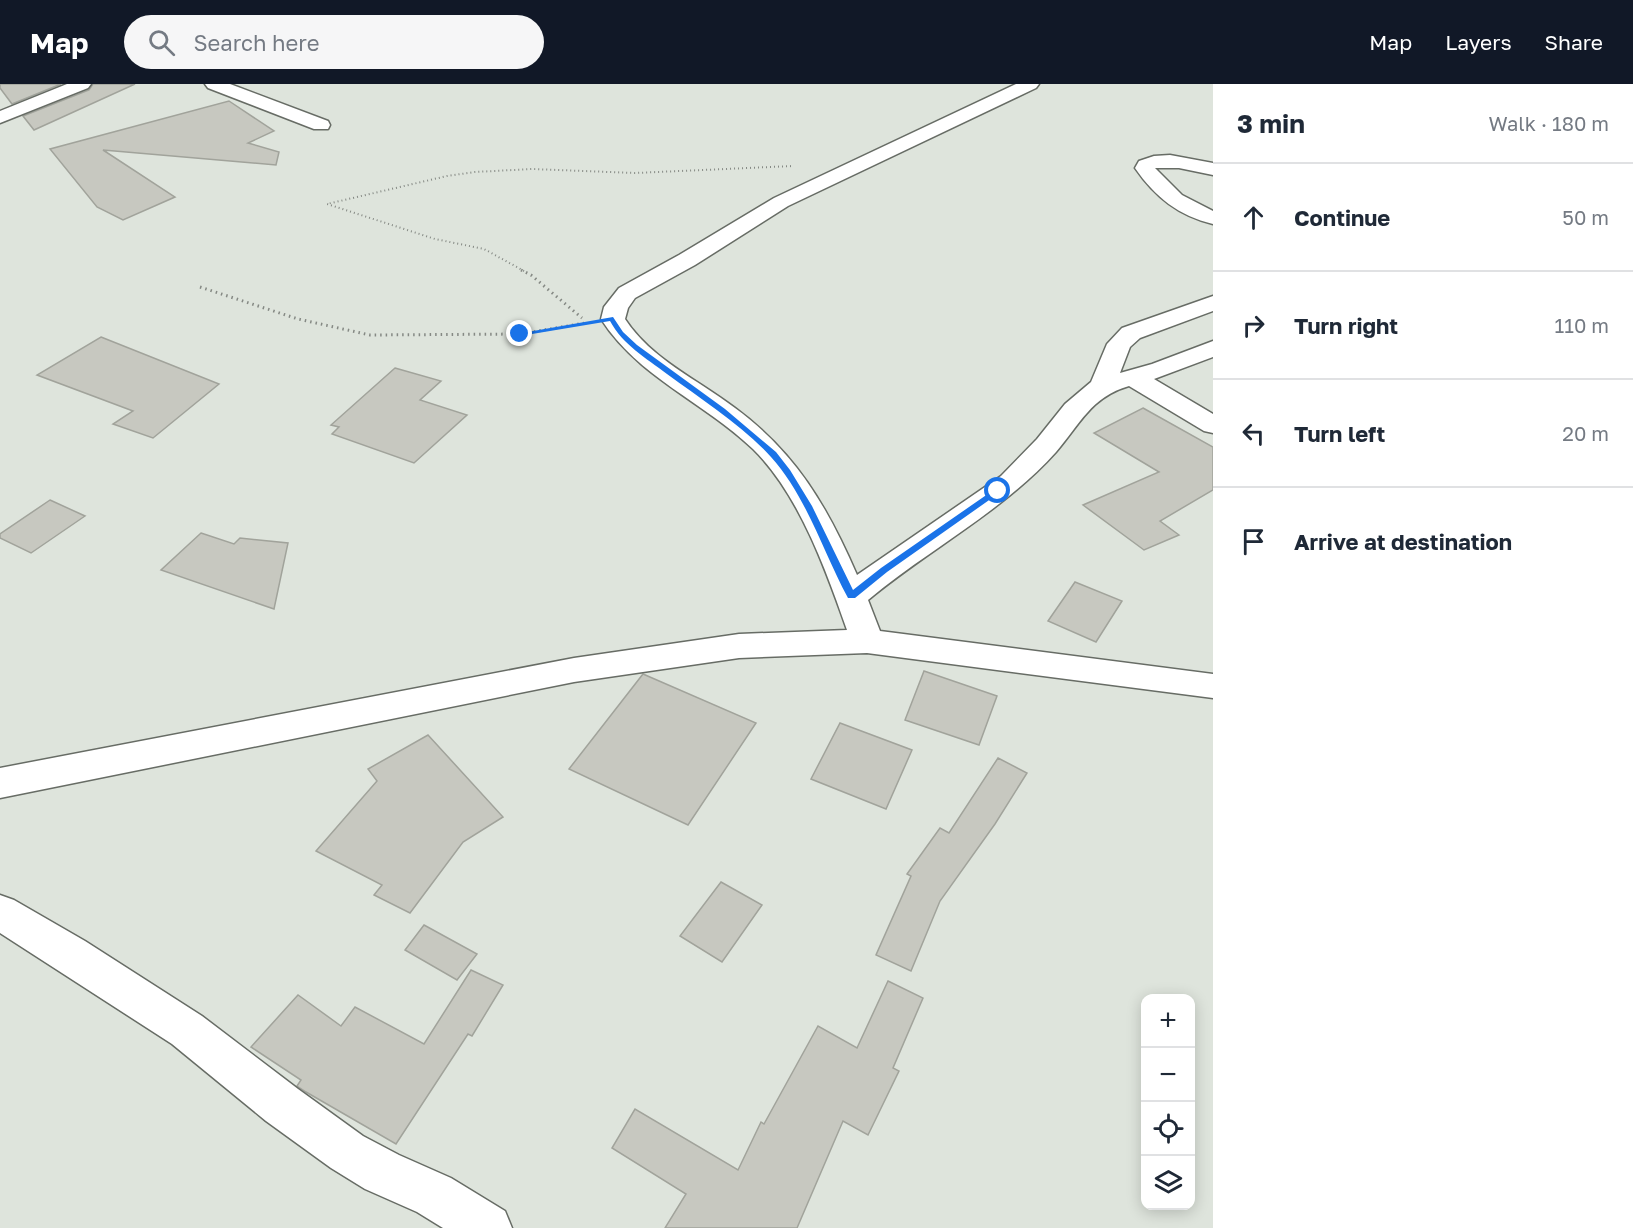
<!DOCTYPE html>
<html lang="en">
<head>
<meta charset="utf-8">
<style>
  :root { --surface:#fff; --page:#f6f6f7; --text:#1f2937; --muted:#747a83; --line:#e0e1e3; --accent:#111827 }
  body { margin:0; font-family:"Golos Text",sans-serif; background:var(--page); color:var(--text) }
  .controls { position:absolute; right:18px; bottom:18px; display:grid; overflow:hidden; border-radius:12px; box-shadow:0 3px 15px #0003 }
  .controls button { width:54px; height:54px; display:grid; place-items:center; padding:0; border:0; border-bottom:2px solid var(--line); background:var(--surface); color:var(--text); font:30px sans-serif }
  .stop { position:absolute; width:18px; height:18px; margin:-14px; border:4px solid #1a73e8; border-radius:50%; background:#fff }
  .stop.end { background:#1a73e8; border-color:#fff; box-shadow:0 2px 6px #0008 }
  .list { margin:0; padding:0; list-style:none }
  h2 { display:flex; justify-content:space-between; align-items:center; height:78px; margin:0; padding:0 24px; font-size:26px }
  h2 small { font-size:20px; font-weight:400; color:var(--muted) }
  .list li { display:grid; grid-template-columns:39px 1fr auto; gap:18px; align-items:center; box-sizing:border-box; height:108px; padding:0 24px; border-top:2px solid var(--line) }
  .list b { display:block; font-size:22px; white-space:nowrap }
  .list em { font-size:20px; font-style:normal; color:var(--muted) }
  .icon { flex:none; width:33px; height:33px; fill:none; stroke:currentColor; stroke-width:2; stroke-linecap:round; stroke-linejoin:round }
  .map { position:relative; flex:none; width:1213px; height:1144px; overflow:hidden }
  header { display:flex; align-items:center; gap:36px; box-sizing:border-box; height:84px; padding:0 30px; background:var(--accent); color:#fff }
  header strong { font-size:28px }
  nav { display:flex; gap:33px; margin-inline-start:auto; font-size:21px }
  .search { width:420px; height:54px; background:var(--page); display:flex; align-items:center; gap:15px; box-sizing:border-box; padding:0 21px; border-radius:33px; color:var(--muted); font-size:22px }
  main { display:flex }
  aside { flex:1; background:var(--surface) }
  .map>svg:first-child { display:block }
  .building { fill:#c7c8c0; stroke:#a1a39b; stroke-width:1.5 }
  .lines { fill:none; stroke-linecap:round; stroke-linejoin:round }
  .minor-casing { stroke:#676c65; stroke-width:3 }
  .path-far1 { stroke:#858984; stroke-width:2; stroke-dasharray:1 3; stroke-linecap:butt }
  .path { stroke:#858984; stroke-width:3; stroke-dasharray:1.5 4; stroke-linecap:butt }
  .minor { fill:#fff; fill-rule:evenodd }
  .route { fill:#1a73e8 }
</style>
</head>
<body>
<header>
<strong>Map</strong>
<div class="search"><svg class="icon" aria-label="search" viewBox="0 0 24 24"><circle cx="10" cy="10" r="6"/><path d="M15 15l6 6"/></svg>Search here</div>
<nav><a>Map</a><a>Layers</a><a>Share</a></nav>
</header>
<main>
<div class="map">
<svg width="1213" height="1144" viewBox="0 0 1213 1144">
  <rect width="100%" height="100%" fill="#dee4dc"/>
  <g class="building">
    <polygon points="0,0 61,0 12,20 0,4"/>
    <polygon points="93,0 135,0 34,46 23,32 89,6"/>
    <polygon points="229,17 274,47 248,59 279,68 276,81 103,66 175,113 123,136 97,123 50,65"/>
    <polygon points="101,253 219,300 153,354 113,340 133,327 37,291"/>
    <polygon points="395,284 441,297 420,316 467,331 414,379 332,350 339,343 331,341"/>
    <polygon points="1143,324 1213,363 1213,406 1160,437 1179,451 1144,466 1083,421 1159,388 1094,349"/>
    <polygon points="50,416 85,432 31,469 0,454 0,450"/>
    <polygon points="201,449 234,460 240,454 288,459 274,525 161,486"/>
    <polygon points="1075,498 1122,517 1096,558 1048,537"/>
    <polygon points="924,587 997,612 979,661 905,636"/>
    <polygon points="643,590 756,639 688,741 569,685"/>
    <polygon points="840,639 912,666 886,725 811,695"/>
    <polygon points="428,651 503,733 463,758 410,829 374,811 382,801 316,767 377,697 368,685"/>
    <polygon points="998,674 1027,689 995,740 940,817 911,887 876,871 911,792 907,790 940,744 949,749"/>
    <polygon points="721,798 762,821 722,878 680,852"/>
    <polygon points="424,841 477,870 457,896 405,866"/>
    <polygon points="471,886 503,901 472,952 468,950 396,1060 306,1008 297,1002 301,996 251,963 298,911 341,942 355,923 424,960"/>
    <polygon points="888,897 923,914 893,984 899,987 868,1051 843,1037 797,1144 665,1144 686,1110 612,1064 635,1025 738,1086 761,1038 764,1040 818,942 857,964"/>
  </g>
  <g class="lines">
    <defs>
      <g id="minor">
        <polygon points="67,0 91,0 88,4 0,39 0,27"/>
        <polygon points="205,0 230,0 328,37 330,41 328,45 314,45 208,4"/>
        <path d="M 1016,0 L 1039,0 L 1036,4 L 788,122 L 695,181 L 635,214 L 628,224 L 625,235 C 651,275 697,295 735,324 C 796,369 827,422 857,491 L 1001,392 L 1037,355 L 1065,320 L 1091,298 L 1107,260 L 1122,244 L 1213,212 L 1213,227 L 1140,254 L 1130,263 L 1120,289 L 1152,280 L 1213,257 L 1213,273 L 1154,295 L 1213,330 L 1213,349 L 1204,347 L 1129,302 C 1091,313 1080,340 1056,368 C 1002,428 929,465 868,516 L 880,547 L 1213,590 L 1213,614 L 867,569 L 739,574 L 574,598 L 0,714 L 0,684 L 574,574 L 739,550 L 847,546 C 826,486 799,410 753,365 C 704,318 638,293 601,235 L 604,223 L 619,204 L 679,171 L 774,114 Z"/>
        <path d="M 1170,71 L 1213,79 L 1213,91 L 1179,84 L 1155,84 L 1182,111 L 1213,127 L 1213,140 C 1179,132 1155,113 1135,84 L 1139,77 L 1154,72 Z"/>
        <polygon points="0,811 14,816 85,857 202,932 298,1005 363,1052 399,1071 451,1094 505,1127 512,1144 443,1144 417,1128 365,1105 331,1084 266,1037 172,960 0,849"/>
      </g>
    </defs>
    <use href="#minor" class="minor-casing"/>
    <polyline class="path-far1" points="524,187 484,165 435,155 327,120 447,92 475,88 532,85 635,89 793,82"/>
    <g class="path">
      <polyline points="521,186 531,191 582,234"/>
      <polyline points="200,203 298,235 370,251 520,250 585,239"/>
    </g>
    <use href="#minor" class="minor"/>
  </g>
  <path class="route" d="M 613,233 L 623,248 L 637,261 L 725,325 L 776,368 L 790,386 L 812,422 L 853,506 L 881,484 L 995,405 L 1002,407 L 887,488 L 855,514 L 848,514 C 823,468 807,413 771,373 C 743,342 701,315 667,290 C 646,274 623,261 610,237 L 520,252 L 516,250 Z"/>
</svg>
<div class="controls">
<button>+</button>
<button>−</button>
<button><svg class="icon" aria-label="locate" viewBox="0 0 24 24"><circle cx="12" cy="12" r="6"/><path d="M12 2v4M12 18v4M2 12h4M18 12h4"/></svg></button>
<button><svg class="icon" aria-label="layers" viewBox="0 0 24 24"><path d="M12 4l9 5-9 5-9-5zM3 14l9 5 9-5"/></svg></button>
</div>
<div class="stop" style="left:998px;top:407px"></div>
<div class="stop end" style="left:520px;top:250px"></div>
</div>
<aside>
<h2>3 min<small>Walk · 180 m</small></h2>
<ul class="list">
<li><svg class="icon" aria-label="ahead" viewBox="0 0 24 24"><path d="M12 20V5M6 11l6-6 6 6"/></svg><div><b>Continue</b></div><em>50 m</em></li>
<li><svg class="icon" aria-label="right" viewBox="0 0 24 24"><path d="M7 20v-9h11M14 6l5 5-5 5"/></svg><div><b>Turn right</b></div><em>110 m</em></li>
<li><svg class="icon" aria-label="left" viewBox="0 0 24 24"><path d="M17 20v-9H6M10 6l-5 5 5 5"/></svg><div><b>Turn left</b></div><em>20 m</em></li>
<li><svg class="icon" aria-label="arrive" viewBox="0 0 24 24"><path d="M6 21V4h12l-3 4 3 4H6"/></svg><div><b>Arrive at destination</b></div></li>
</ul>
</aside>
</main>
</body>
</html>
